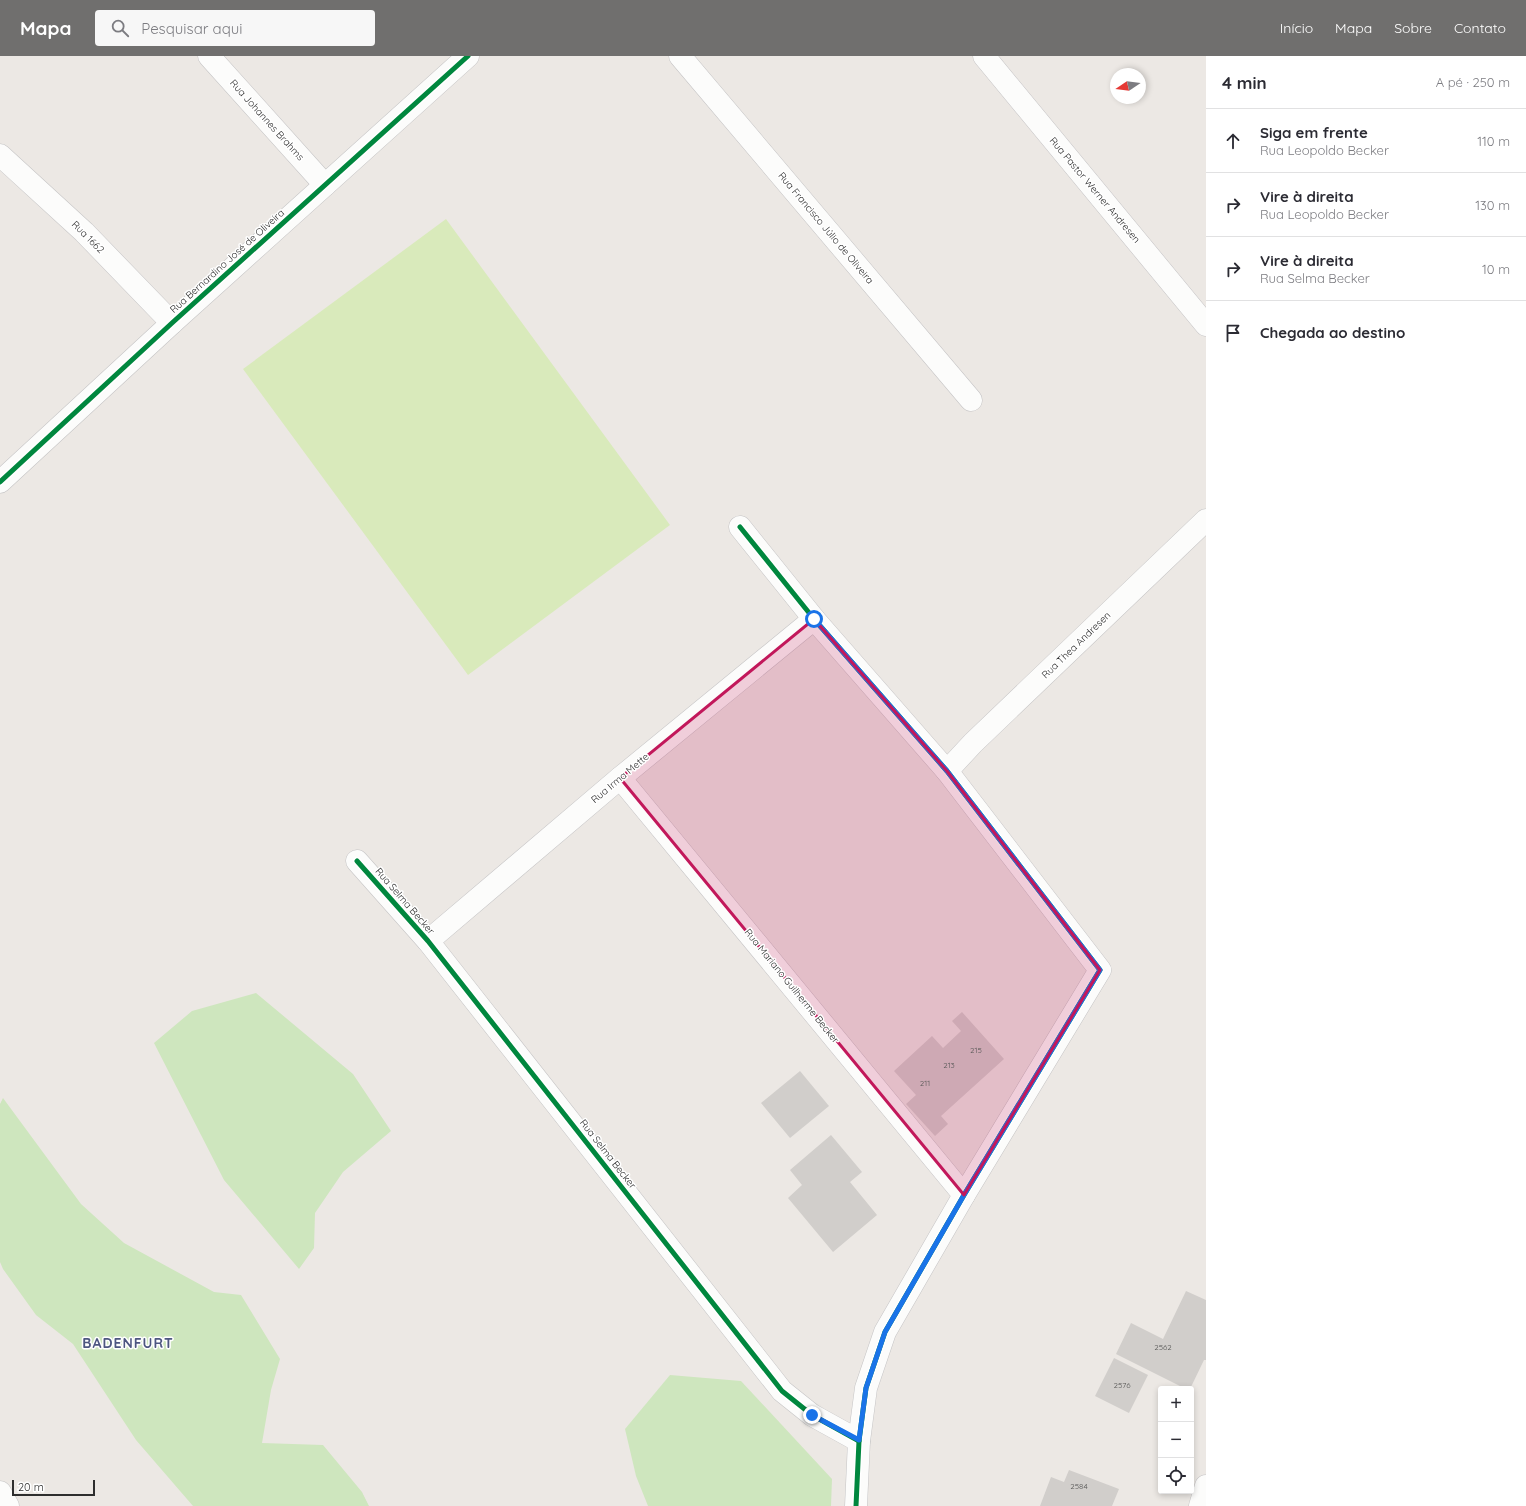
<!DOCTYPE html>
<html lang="pt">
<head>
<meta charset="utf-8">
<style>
  :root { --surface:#fff; --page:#f7f7f7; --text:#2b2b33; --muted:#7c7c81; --line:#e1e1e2; --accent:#706f6e }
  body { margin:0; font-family:Quicksand,sans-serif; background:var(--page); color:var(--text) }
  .controls { position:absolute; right:12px; bottom:12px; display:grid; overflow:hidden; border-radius:4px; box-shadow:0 2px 6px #0003 }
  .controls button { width:36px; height:36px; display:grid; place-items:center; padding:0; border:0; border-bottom:1px solid var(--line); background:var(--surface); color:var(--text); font:20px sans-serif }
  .compass { position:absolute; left:1110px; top:12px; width:36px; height:36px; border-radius:50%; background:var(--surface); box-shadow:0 2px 6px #0003; rotate:257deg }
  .scale { position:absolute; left:12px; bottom:10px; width:83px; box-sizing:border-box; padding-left:4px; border:2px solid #2e2e2e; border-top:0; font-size:11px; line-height:14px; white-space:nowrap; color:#2e2e2e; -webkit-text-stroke:3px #fff; paint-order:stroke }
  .stop { position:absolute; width:12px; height:12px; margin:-9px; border:3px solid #1a73e8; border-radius:50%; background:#fff }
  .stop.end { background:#1a73e8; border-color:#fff; box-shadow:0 1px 4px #0008 }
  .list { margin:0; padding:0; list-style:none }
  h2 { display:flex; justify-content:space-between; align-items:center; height:52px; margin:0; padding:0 16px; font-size:17px }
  h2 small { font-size:13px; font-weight:400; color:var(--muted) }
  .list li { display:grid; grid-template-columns:26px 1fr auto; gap:12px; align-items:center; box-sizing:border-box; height:64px; padding:0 16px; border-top:1px solid var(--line) }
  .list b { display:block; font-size:15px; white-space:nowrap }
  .list p { margin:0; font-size:13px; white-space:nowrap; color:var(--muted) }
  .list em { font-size:13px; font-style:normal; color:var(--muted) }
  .icon { flex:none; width:22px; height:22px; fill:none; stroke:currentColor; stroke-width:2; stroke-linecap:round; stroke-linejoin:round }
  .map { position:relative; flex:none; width:1206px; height:1450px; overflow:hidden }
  header { display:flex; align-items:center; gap:24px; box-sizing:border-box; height:56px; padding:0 20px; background:var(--accent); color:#fff }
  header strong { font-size:19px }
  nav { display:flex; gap:22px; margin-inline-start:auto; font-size:14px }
  .search { width:280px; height:36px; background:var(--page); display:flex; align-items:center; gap:10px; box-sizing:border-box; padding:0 14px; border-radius:4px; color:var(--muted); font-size:15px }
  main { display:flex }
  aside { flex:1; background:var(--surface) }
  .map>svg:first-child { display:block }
  .green { fill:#cee6be }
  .pitch { fill:#d9eabb }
  .building { fill:#d1cecb }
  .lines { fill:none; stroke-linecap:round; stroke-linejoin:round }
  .minor-casing { stroke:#c5c4c5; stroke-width:23 }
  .tertiary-casing { stroke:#c5c4c5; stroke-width:23 }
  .minor { stroke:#fcfcfb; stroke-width:22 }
  .tertiary { stroke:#fcfcfb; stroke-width:22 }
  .cycleway-casing { stroke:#fff; stroke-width:8 }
  .cycleway { stroke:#00873e; stroke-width:5 }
  .route { stroke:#1a73e8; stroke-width:5 }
  .marked { fill:#c2185b; fill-opacity:0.2; stroke:#c2185b; stroke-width:3; stroke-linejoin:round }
  .labels { text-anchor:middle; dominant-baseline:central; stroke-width:3; stroke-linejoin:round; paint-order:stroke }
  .number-label { font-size:8px; fill:#585857 }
  .street-label { font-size:10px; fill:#2e2e2e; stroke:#fff }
  .district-label { font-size:14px; font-weight:bold; letter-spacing:1px; fill:#4d5680; stroke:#fff }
</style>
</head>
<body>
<header>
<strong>Mapa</strong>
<div class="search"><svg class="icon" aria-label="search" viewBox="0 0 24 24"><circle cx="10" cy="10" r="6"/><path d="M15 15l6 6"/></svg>Pesquisar aqui</div>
<nav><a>Início</a><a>Mapa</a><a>Sobre</a><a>Contato</a></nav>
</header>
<main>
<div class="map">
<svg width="1206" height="1450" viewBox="0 0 1206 1450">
  <rect width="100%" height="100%" fill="#ece8e4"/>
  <g class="green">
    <polygon points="256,937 353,1018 391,1075 343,1116 315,1157 314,1192 299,1213 224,1124 154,987 192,955"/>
    <polygon points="3,1042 81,1148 124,1187 214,1236 241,1239 280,1303 271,1334 262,1387 323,1389 362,1436 369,1450 193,1450 136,1384 73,1288 36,1259 3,1213 0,1206 0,1048"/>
    <polygon points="670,1319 741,1325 832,1423 831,1450 648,1450 636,1420 625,1373"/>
  </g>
  <polygon class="pitch" points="446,163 670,469 468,619 243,313"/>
  <g class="building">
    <polygon points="962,956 1004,1003 941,1060 948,1068 935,1080 906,1048 916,1039 894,1015 932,980 943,992 961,975 952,965"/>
    <polygon points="800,1015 829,1050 790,1082 761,1047"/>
    <polygon points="831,1079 862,1116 850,1126 877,1159 833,1196 788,1142 802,1129 790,1114"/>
    <polygon points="1186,1235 1206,1244 1206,1304 1204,1304 1190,1333 1186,1333 1116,1298 1131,1267 1163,1283"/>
    <polygon points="1114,1302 1148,1319 1129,1357 1095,1340"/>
    <polygon points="1069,1414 1119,1433 1112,1450 1040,1450 1051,1421 1064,1426"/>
  </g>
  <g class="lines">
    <defs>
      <g id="minor">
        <polyline points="209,0 325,129"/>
        <polyline points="680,0 971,344"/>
        <polyline points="984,0 1206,269"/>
        <polyline points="0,99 84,176 172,267"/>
        <polyline points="0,426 172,267 468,0"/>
        <polyline points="740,471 814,563 947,715 1100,914 964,1139 885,1276 866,1332 859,1385 856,1450"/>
        <polyline points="947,715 973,687 1206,464"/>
        <polyline points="620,722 964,1139"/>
        <polyline points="357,805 428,885 782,1335 812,1359 859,1385"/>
        <polyline points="428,885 620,722 814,563"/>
        <polyline points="0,1436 8,1450"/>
      </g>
      <polyline id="tertiary" points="1200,1450 1206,1430"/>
    </defs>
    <use href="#minor" class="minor-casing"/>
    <use href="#tertiary" class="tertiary-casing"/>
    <use href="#minor" class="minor"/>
    <use href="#tertiary" class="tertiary"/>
    <defs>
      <g id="cycleway">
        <polyline points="0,426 172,267 468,0"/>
        <polyline points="740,471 814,563 947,715 1100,914 964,1139 885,1276 866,1332 859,1385 856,1450"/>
        <polyline points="357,805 428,885 782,1335 812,1359 859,1385"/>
      </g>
    </defs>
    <use href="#cycleway" class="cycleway-casing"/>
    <use href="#cycleway" class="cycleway"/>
  </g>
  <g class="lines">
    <polyline class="route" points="812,1359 859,1384 866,1332 885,1276 964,1139 1100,914 947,715 814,563"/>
  </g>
  <path class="marked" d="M 814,563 L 947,715 L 1100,914 L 964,1139 L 620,722 Z"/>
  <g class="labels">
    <g class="number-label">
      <text x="976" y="994">215</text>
      <text x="949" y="1009">213</text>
      <text x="925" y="1027">211</text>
      <text x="1163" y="1291">2562</text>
      <text x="1122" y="1329">2576</text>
      <text x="1079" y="1430">2584</text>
    </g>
    <g class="street-label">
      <text transform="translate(267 64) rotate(48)">Rua Johannes Brahms</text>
      <text transform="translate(1095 134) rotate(50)">Rua Pastor Werner Andresen</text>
      <text transform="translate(826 172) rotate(50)">Rua Francisco Júlio de Oliveira</text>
      <text transform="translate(88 181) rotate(45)">Rua 1662</text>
      <text transform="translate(227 205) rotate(-42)">Rua Bernardino José de Oliveira</text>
      <text transform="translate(1076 589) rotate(-44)">Rua Thea Andresen</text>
      <text transform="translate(620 722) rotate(-40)">Rua Irma Mette</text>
      <text transform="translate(405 845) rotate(49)">Rua Selma Becker</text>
      <text transform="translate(792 930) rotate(51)">Rua Mariano Guilherme Becker</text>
      <text transform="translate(608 1098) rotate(52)">Rua Selma Becker</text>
    </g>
    <g class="district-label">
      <text x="128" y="1287">BADENFURT</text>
    </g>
  </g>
</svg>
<div class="controls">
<button>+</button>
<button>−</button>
<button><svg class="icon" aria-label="locate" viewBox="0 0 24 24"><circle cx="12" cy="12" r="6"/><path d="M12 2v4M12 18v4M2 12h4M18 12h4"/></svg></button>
</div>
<svg class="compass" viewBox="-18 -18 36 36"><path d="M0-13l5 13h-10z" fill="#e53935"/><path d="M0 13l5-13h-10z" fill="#7c7c81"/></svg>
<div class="scale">20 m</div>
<div class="stop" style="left:814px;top:563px"></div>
<div class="stop end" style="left:812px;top:1359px"></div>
</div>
<aside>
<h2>4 min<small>A pé · 250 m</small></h2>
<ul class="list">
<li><svg class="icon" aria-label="ahead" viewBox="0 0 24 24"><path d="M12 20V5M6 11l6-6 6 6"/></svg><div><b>Siga em frente</b><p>Rua Leopoldo Becker</p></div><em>110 m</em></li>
<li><svg class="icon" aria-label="right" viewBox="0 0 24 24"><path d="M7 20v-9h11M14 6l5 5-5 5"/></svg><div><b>Vire à direita</b><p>Rua Leopoldo Becker</p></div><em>130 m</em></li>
<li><svg class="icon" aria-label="right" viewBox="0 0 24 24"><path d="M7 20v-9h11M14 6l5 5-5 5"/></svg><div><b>Vire à direita</b><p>Rua Selma Becker</p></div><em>10 m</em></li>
<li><svg class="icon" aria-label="arrive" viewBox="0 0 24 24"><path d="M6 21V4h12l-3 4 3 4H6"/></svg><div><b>Chegada ao destino</b></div></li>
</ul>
</aside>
</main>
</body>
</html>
